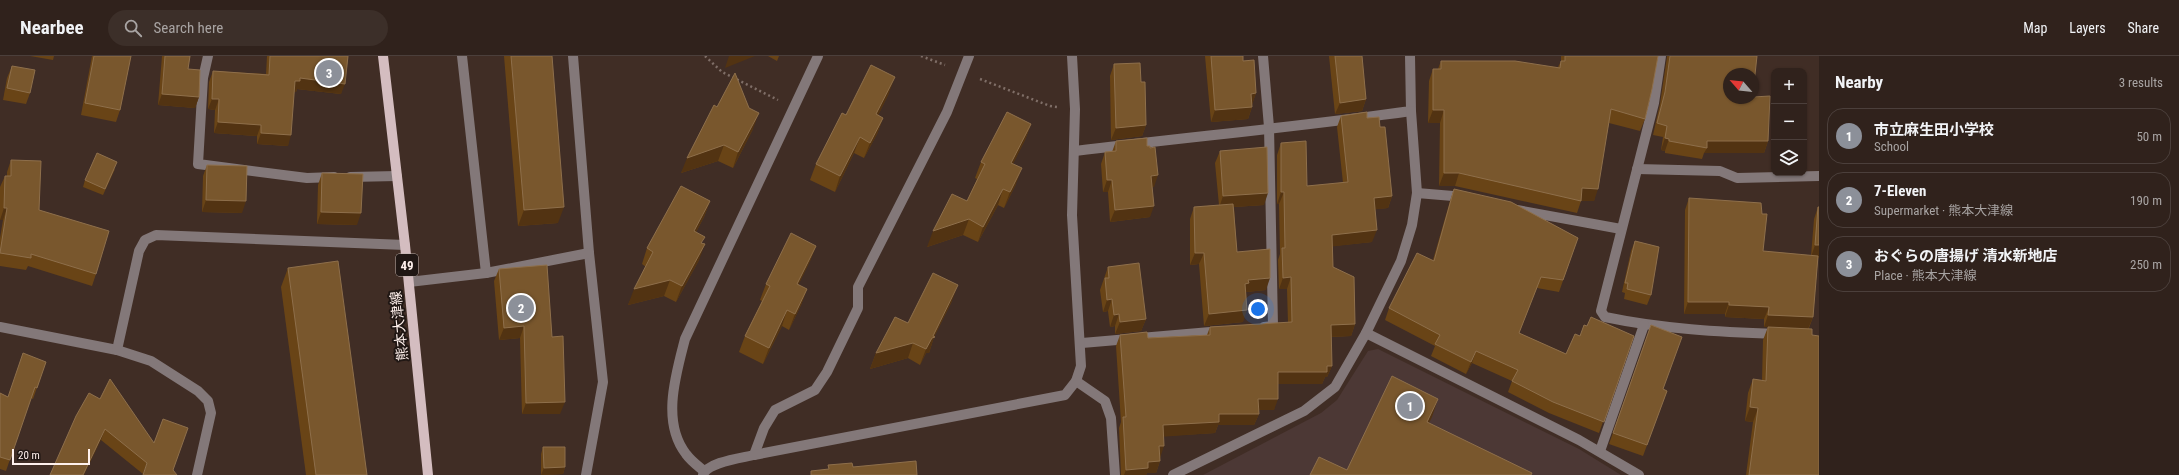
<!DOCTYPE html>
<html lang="en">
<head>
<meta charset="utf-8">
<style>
  :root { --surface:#30221c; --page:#3c2f29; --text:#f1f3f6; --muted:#a8a4a3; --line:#4b3f3b; --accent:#8c9099 }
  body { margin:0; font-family:"Roboto Condensed","Noto Sans JP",sans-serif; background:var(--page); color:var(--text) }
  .controls { position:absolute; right:12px; top:12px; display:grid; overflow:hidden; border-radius:8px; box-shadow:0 1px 3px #0004 }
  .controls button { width:36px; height:36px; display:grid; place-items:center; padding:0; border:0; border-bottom:1px solid var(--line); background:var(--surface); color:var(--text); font:20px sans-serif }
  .compass { position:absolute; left:1723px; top:12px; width:36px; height:36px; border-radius:50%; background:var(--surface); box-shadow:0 1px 3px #0004; rotate:298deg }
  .scale { position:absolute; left:12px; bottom:10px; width:78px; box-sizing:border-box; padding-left:4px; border:2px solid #fff1ed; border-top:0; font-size:11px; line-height:14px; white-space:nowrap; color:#fff1ed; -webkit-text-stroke:3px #201714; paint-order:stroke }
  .you { position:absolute; left:1258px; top:253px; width:14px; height:14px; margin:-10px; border:3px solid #fff; border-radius:50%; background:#1a73e8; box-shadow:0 0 0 6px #1a73e833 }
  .badge { display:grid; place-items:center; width:26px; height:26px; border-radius:50%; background:var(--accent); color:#fff; font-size:13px; font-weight:700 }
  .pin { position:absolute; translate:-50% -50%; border:2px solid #fff; box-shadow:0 1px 4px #0006 }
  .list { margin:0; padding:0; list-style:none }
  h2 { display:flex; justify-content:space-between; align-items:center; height:52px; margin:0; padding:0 16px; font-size:17px }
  h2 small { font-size:13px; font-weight:400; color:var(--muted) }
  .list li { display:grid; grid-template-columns:26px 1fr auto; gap:12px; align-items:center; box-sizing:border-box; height:56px; margin:0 8px 8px; padding:0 8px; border:1px solid var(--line); border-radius:16px }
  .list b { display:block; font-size:15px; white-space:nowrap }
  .list p { margin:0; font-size:13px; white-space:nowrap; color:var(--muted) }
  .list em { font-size:13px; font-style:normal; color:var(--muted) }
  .icon { flex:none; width:22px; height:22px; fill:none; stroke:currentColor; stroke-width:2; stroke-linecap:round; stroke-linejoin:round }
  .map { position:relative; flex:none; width:1819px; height:419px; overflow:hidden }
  header { display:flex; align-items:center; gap:24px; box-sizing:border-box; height:56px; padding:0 20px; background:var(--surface); border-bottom:1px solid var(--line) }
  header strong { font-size:19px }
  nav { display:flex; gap:22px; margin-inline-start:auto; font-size:14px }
  .search { width:280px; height:36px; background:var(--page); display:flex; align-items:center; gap:10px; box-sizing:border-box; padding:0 14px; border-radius:22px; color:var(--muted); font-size:15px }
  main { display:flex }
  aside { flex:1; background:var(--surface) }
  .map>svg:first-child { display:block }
  .education { fill:#4c3835 }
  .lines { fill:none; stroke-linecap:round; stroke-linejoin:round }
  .path { stroke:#7f6e67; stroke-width:2.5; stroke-dasharray:2 3; stroke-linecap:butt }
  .minor { stroke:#837879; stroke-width:10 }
  .major { stroke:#d4bdc0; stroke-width:10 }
  .wall { fill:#694416 }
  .shaded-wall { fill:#523312 }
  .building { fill:#79572d; stroke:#8e6f4b }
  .labels { text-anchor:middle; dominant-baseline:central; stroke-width:4; stroke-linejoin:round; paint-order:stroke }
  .shield { fill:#201714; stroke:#bcb0ac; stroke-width:1 }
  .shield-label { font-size:13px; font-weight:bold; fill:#fff1ed }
  .street-label { font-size:14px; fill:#fff1ed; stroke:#201714 }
</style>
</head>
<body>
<header>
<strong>Nearbee</strong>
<div class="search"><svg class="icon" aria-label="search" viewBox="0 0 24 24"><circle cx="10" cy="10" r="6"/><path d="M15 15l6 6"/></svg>Search here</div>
<nav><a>Map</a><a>Layers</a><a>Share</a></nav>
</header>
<main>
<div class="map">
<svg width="1819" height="419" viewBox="0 0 1819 419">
  <rect width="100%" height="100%" fill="#402d25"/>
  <polygon class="education" points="1378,293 1579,393 1621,419 1203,419 1321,357 1337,344 1368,295"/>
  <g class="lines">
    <g class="path">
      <polyline points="705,0 722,16 778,44"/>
      <polyline points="921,0 945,9"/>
      <polyline points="980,23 1050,50 1057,51"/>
    </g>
    <g class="minor">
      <polyline points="208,0 203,22 198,108 307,122 334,121"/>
      <polyline points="462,0 486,217"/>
      <polyline points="573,0 589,197 603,326 586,419"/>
      <polyline points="1263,0 1269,71 1273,270 1264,271"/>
      <path d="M 1661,0 L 1654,47 L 1601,255 L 1605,261 C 1662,273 1720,276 1778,278"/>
      <path d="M 1075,95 C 1187,81 1299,71 1411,55 L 1410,0"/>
      <polyline points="1637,113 1720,115 1737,122 1819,120"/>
      <polyline points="350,121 397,120"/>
      <polyline points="1417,137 1465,141"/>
      <polyline points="1517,154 1621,173"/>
      <polyline points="409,226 486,217 589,197"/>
      <polyline points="0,271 117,294"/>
      <polyline points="1366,277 1579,384 1639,419"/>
      <polyline points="1082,287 1222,275"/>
      <polyline points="1076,325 1105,345 1111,362 1115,419"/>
      <polyline points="1600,395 1644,269"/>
      <polyline points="754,399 764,372 775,354 815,334 827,316 858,252 858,231 947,56 969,0"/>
      <path d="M 704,415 C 698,410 691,405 686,398 C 661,366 676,318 685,283 L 818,0"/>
      <polyline points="197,419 211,357 208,345 198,335 151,305 117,294 139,195 145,184 156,179 405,189"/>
      <path d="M 703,419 C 707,406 742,402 754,399 L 1065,339 L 1076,325 L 1081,310 L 1072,159 L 1075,53 L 1072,0"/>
      <polyline points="1173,419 1304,355 1335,331 1366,277 1401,205 1412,169 1417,137 1411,55"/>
    </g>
    <polyline class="major" points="383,0 405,189 428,419"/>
  </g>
  <g class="wall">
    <polygon points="30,0 54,0 53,4"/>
    <polygon points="92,0 131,0 120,54 116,66 81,59"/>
    <polygon points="162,0 190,0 188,13 199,41 195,52 158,49"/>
    <polygon points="267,0 348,0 341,38 297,33 296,36 294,36 288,90 257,88 257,80 214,77 215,54 208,53 209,26 213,15 266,18"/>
    <polygon points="504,0 552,0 558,167 518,170"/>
    <polygon points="768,0 779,0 777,5"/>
    <polygon points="1205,0 1243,0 1243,5 1256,37 1252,48 1252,51 1248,63 1211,66"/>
    <polygon points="1329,0 1362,0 1366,43 1362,55 1335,58"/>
    <polygon points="1561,0 1658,0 1645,63 1640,75 1609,67 1594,145 1581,145 1577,157 1455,130 1439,130 1440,67 1428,67 1429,25 1433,13 1438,13 1441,5 1558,11 1561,5"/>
    <polygon points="1667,0 1757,0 1729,18 1768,85 1764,97 1704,97 1702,103 1665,97 1665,95 1661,94 1663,81 1653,79 1660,48 1667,1"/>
    <polygon points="1114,8 1146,69 1142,80 1111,84 1110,20"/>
    <polygon points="12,10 30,37 26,48 3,44 7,22"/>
    <polygon points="889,37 878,59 883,62 877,78 864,102 854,97 835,136 810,124 816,108 846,59"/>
    <polygon points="717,51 753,73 733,112 718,105 681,117"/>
    <polygon points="1341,60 1367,62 1380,71 1392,140 1388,152 1375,153 1372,186 1333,190 1333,211 1355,268 1351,280 1331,281 1332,310 1327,321 1325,321 1322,328 1278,328 1274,354 1259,354 1259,358 1254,369 1218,369 1215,377 1164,380 1160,402 1160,405 1156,417 1147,417 1146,419 1121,419 1119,372 1121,366 1116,290 1120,279 1148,282 1207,279 1210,271 1288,267 1287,233 1279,233 1278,204 1280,198 1279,148 1277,148 1277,99 1281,87 1307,130 1343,127 1337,71"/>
    <polygon points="1031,68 1025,84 1013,107 1016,128 1004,152 998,149 978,186 963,179 927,191 967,145 977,123 975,122 981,106"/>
    <polygon points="1116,85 1147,90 1154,131 1152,131 1150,161 1110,166 1108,136 1103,136 1101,108 1105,96 1112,96"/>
    <polygon points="1220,95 1264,149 1234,151 1237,196 1266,234 1246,236 1243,266 1204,270 1199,208 1190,209 1190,163 1194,151 1219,149 1215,107"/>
    <polygon points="11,104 39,154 96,218 92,230 28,210 26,214 0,210 0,182 3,164 0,164 0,131 5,120 7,120 7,116"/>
    <polygon points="207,109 242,157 202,156 203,120"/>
    <polygon points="115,113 103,139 83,131 85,124"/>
    <polygon points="322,117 357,169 317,168 318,129"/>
    <polygon points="1454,133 1578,182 1559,236 1537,232 1519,277 1566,298 1587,270 1634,280 1599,377 1549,357 1508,336 1512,325 1472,307 1466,318 1431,300 1435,290 1385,264 1389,252 1433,204 1450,145"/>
    <polygon points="1689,142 1763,195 1811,200 1814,163 1818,151 1818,201 1813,261 1809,272 1812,279 1819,419 1746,419 1753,366 1745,365 1748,337 1753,323 1762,325 1763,284 1768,271 1764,271 1764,263 1725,261 1725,258 1684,258 1685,154"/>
    <polygon points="710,145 704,161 696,176 702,187 699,204 676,246 664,240 628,249 646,211 642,208 647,192"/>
    <polygon points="1635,185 1651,239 1647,249 1624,243 1625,237 1622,236 1631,195"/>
    <polygon points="816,190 810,205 798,229 807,233 801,249 789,274 782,270 763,308 739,296 745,280 762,245 760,244 766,228"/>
    <polygon points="1108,211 1146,263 1141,275 1115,278 1115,270 1110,271 1108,255 1103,256 1100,234"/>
    <polygon points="288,212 367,419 306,419 281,231"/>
    <polygon points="499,213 552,281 560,358 522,358 520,282 499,284 494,225"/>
    <polygon points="952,245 934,281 929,297 926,297 920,309 908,302 870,313 876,297 908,267"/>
    <polygon points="1651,269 1663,333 1667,335 1643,400 1609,388"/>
    <polygon points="46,306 33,343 31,342 6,415 0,413 0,337 8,341"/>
    <polygon points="76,360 154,387 143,418 101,384"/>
    <polygon points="543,391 565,411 563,418 541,419 541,398"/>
  </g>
  <g class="shaded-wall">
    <polygon points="729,0 755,0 725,12"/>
    <polygon points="895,21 889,37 871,74 876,58"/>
    <polygon points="300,22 345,28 341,38 297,33 296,36 291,36 295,25"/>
    <polygon points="1256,37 1252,49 1251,38"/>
    <polygon points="162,38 199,41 195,52 158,49"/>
    <polygon points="212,43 219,43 215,54 208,53"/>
    <polygon points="1366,43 1362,55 1335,58 1340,47"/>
    <polygon points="1252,51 1248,63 1211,66 1215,54"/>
    <polygon points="1433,54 1444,54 1440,67 1428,67"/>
    <polygon points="759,57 753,73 733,112 738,96"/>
    <polygon points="883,62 877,78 864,102 870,87"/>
    <polygon points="218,66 261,69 257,80 214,77"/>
    <polygon points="1031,68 1025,84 1006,122 1011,107"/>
    <polygon points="1146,69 1142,80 1111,84 1116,72"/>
    <polygon points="261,77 291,79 288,90 257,88"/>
    <polygon points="860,81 854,97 835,136 840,120"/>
    <polygon points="1665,82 1669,83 1665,95 1661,94"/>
    <polygon points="1707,85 1768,85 1764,97 1704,97 1707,92"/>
    <polygon points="724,89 718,105 681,117 687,102"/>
    <polygon points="1022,112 1016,128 1004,152 1010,136"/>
    <polygon points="1444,117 1459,117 1455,130 1439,130"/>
    <polygon points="1158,119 1154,131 1146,132 1151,120"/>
    <polygon points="1107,124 1112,124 1108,136 1103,136"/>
    <polygon points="1582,132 1598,133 1594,145 1580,145"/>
    <polygon points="1003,133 998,149 978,186 983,171"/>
    <polygon points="1281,136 1284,136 1279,148 1277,148"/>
    <polygon points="1268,137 1264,149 1219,152 1223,140"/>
    <polygon points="1392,140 1388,152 1370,154 1374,142"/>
    <polygon points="206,144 246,145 242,157 202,156"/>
    <polygon points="710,145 704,161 688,191 694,175"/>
    <polygon points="1154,150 1150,161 1110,166 1115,154"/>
    <polygon points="564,151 558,167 518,170 524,154"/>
    <polygon points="4,152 7,152 3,164 0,164"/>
    <polygon points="321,156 361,157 357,169 317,168"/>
    <polygon points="969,163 963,179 927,191 933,175"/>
    <polygon points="1377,174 1372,186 1328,191 1332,179"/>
    <polygon points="705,188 699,204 676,246 682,230"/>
    <polygon points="1815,189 1819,189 1819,202 1811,201"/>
    <polygon points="816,190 810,205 791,244 797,228"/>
    <polygon points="1195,197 1204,197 1199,208 1190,209"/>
    <polygon points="1291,221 1287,233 1279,233 1283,222"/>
    <polygon points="1270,222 1266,234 1246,236 1245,228 1248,224"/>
    <polygon points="670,224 664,240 628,249 634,233"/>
    <polygon points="958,229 952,245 934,281 929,297 926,297 920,309 926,293"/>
    <polygon points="807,233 801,249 789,274 795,258"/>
    <polygon points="1112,243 1108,255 1103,256 1107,244"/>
    <polygon points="1688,246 1729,246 1725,258 1684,258"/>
    <polygon points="1729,249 1769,251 1764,263 1725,261"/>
    <polygon points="787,254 782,270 763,308 769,292"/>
    <polygon points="1247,254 1243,266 1204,270 1209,258"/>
    <polygon points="1119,258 1115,270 1110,271 1114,259"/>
    <polygon points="1768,259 1813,261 1808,273 1764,271"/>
    <polygon points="1146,263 1141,275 1115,278 1120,266"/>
    <polygon points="1355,268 1351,280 1327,281 1331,269"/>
    <polygon points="524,270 520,282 499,284 504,272"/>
    <polygon points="913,287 908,302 870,313 876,297"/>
    <polygon points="1476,295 1472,307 1466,318 1471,306"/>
    <polygon points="1327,310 1332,310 1327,321 1325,321 1322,328 1274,328 1278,316"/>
    <polygon points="1258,343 1278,343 1274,354 1254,354"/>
    <polygon points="1438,343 1432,361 1420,385 1427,366"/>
    <polygon points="565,346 560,358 522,358 526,347"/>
    <polygon points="1750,351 1758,352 1753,366 1745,365"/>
    <polygon points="1219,358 1259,358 1254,369 1218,369 1215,377 1159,381 1163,369"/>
    <polygon points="105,373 101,384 84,419 83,419"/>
    <polygon points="1159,390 1164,390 1160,402"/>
    <polygon points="1160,405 1156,417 1147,417 1146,419 1124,419 1126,414 1148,406"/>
    <polygon points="565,411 563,418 541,419 544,412"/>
  </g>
  <g class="building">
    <polygon points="94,0 131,0 120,54 85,47"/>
    <polygon points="165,0 190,0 188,13 200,14 199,41 162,38"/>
    <polygon points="270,0 348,0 345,28 300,22 300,25 295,25 291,79 261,77 261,69 218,66 219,43 212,43 213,15 269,19"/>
    <polygon points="511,0 552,0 564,151 524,154"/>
    <polygon points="1211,0 1243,0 1243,5 1254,4 1256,37 1251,38 1252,51 1215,54"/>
    <polygon points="1335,0 1362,0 1366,43 1340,47"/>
    <polygon points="1565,0 1658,0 1652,33 1645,63 1611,53 1598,133 1582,132 1581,145 1459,117 1444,117 1444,54 1433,54 1433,13 1441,13 1441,5 1515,5 1560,12 1561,5 1565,5"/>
    <polygon points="1670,0 1757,0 1753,37 1753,18 1729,18 1729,42 1753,42 1753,41 1770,40 1768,85 1707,85 1707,92 1669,85 1669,83 1665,82 1667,70 1657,67 1665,36"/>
    <polygon points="1140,7 1141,26 1145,26 1146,69 1116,72 1114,8"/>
    <polygon points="871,9 895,21 876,58 883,62 870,87 860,81 840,120 816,108 842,57 846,59"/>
    <polygon points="12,10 35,14 30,37 7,32"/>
    <polygon points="735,17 749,52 759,57 738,96 724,89 687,102 714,49 717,51"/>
    <polygon points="1007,56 1031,68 1011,107 1022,112 1010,136 1003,133 983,171 969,163 933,175 952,138 967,145 985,108 981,106"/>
    <polygon points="1367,56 1367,62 1379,61 1380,71 1385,71 1392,140 1374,142 1377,174 1332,179 1333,211 1354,221 1355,268 1331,269 1332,310 1327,310 1327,316 1278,316 1278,343 1258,343 1259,358 1219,358 1219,366 1163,369 1164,390 1159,390 1160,405 1148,406 1148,412 1126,414 1123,361 1126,361 1120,279 1147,276 1148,282 1210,279 1210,271 1292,266 1291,221 1283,222 1282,192 1285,192 1284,136 1281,136 1281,87 1306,85 1307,130 1348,126 1341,60"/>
    <polygon points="1147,82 1147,90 1150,90 1150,92 1155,91 1158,119 1151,120 1154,150 1115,154 1112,124 1107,124 1105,96 1116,95 1116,85"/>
    <polygon points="1267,91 1268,137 1223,140 1220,95"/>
    <polygon points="97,97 117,106 105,133 85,124"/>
    <polygon points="11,104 41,105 39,154 109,175 96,218 31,198 31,202 0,197 7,152 4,152 5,120 11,120"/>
    <polygon points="207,109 247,110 246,145 206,144"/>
    <polygon points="322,117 363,118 361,157 321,156"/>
    <polygon points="681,130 710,145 694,175 705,181 701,187 705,188 682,230 670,224 634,233 653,196 647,192"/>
    <polygon points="1454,133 1511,146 1578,182 1563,224 1541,221 1519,277 1566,298 1575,278 1580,280 1584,269 1587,270 1591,261 1634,280 1604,366 1553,346 1512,325 1518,314 1476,295 1471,306 1435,288 1440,279 1389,252 1417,197 1434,205"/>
    <polygon points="1689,142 1761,147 1762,158 1767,158 1763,195 1818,200 1813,261 1768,259 1769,251 1729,249 1729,246 1688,246"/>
    <polygon points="1233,148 1237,196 1270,193 1270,222 1248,224 1249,227 1245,228 1247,254 1209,258 1204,197 1195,197 1194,151"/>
    <polygon points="1818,151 1819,151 1819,189 1815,189"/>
    <polygon points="791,177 816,190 797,228 807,233 795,258 787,254 769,292 745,280 770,230 766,228"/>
    <polygon points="1635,185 1659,191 1651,239 1627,233 1628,227 1625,227"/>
    <polygon points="338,205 367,419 316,419 288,212"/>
    <polygon points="1139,207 1146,263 1120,266 1119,258 1114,259 1112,243 1107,244 1105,222 1109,222 1108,211"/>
    <polygon points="547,209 552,281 563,280 565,346 526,347 524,270 504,272 499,213"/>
    <polygon points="933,217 958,229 933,280 935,281 932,282 926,293 913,287 876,297 895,261 908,267"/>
    <polygon points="1651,269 1682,281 1663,333 1667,335 1647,389 1613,377"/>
    <polygon points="1768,271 1812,273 1812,279 1819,280 1819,419 1749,419 1758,352 1750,351 1753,323 1766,325"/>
    <polygon points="23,297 46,306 37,332 35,331 10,404 0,401 0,337 8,341"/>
    <polygon points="1392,320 1438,343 1427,366 1532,417 1531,419 1310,419 1319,401 1347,414"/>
    <polygon points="110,323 154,387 163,363 188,372 173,414 177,419 143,419 147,407 105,373 83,419 50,419 76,360 89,337 100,343"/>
    <polygon points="543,391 565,391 565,411 544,412"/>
    <polygon points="916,405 917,419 811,419 811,415 829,413 828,409 852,407 853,411"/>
  </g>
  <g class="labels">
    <rect class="shield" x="396" y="198" width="22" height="22" rx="3"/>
    <g class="shield-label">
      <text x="407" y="209">49</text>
    </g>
    <g class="street-label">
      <text transform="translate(399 270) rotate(-96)">熊本大津線</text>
    </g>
  </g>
</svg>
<div class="controls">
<button>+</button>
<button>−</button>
<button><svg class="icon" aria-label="layers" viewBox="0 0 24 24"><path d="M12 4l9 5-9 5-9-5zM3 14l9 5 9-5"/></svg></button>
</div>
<svg class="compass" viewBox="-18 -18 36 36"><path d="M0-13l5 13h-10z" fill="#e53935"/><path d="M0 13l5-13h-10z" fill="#a8a4a3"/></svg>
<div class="scale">20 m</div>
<div class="you"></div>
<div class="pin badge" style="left:1410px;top:350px">1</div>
<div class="pin badge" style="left:521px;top:252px">2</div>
<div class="pin badge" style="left:329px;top:17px">3</div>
</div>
<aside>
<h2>Nearby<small>3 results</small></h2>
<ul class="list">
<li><span class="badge">1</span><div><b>市立麻生田小学校</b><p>School</p></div><em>50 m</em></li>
<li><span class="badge">2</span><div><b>7-Eleven</b><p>Supermarket · 熊本大津線</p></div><em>190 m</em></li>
<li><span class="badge">3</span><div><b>おぐらの唐揚げ 清水新地店</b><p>Place · 熊本大津線</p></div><em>250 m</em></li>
</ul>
</aside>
</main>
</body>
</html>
